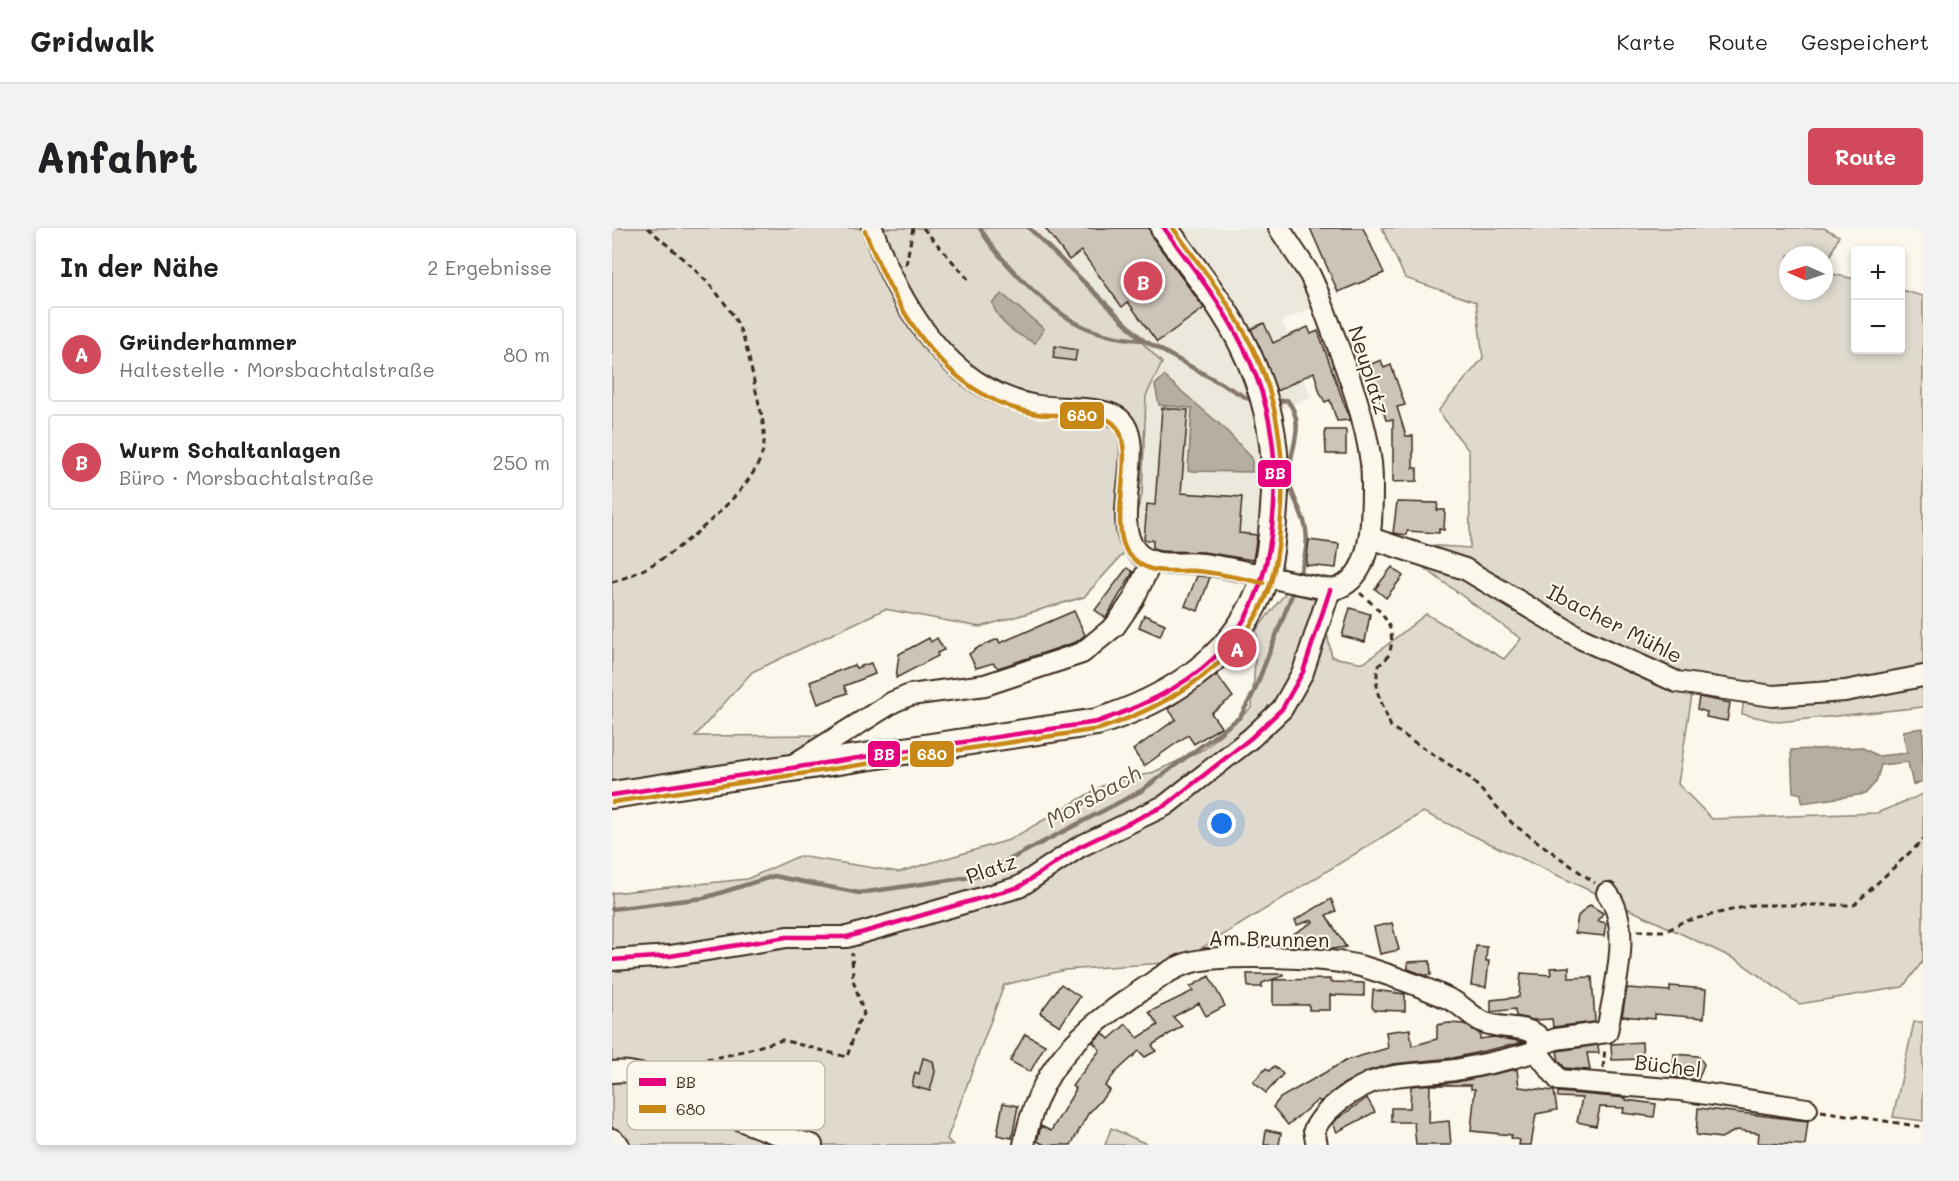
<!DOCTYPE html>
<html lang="de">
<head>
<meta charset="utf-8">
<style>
  :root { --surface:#fff; --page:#f2f2f2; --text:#202124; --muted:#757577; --line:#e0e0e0; --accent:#d1495b }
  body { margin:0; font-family:Mali,sans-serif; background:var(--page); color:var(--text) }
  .controls { position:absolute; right:18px; top:18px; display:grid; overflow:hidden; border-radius:6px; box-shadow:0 3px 9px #0003 }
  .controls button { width:54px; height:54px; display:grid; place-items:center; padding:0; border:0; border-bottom:2px solid var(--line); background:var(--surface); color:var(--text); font:30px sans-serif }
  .compass { position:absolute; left:1167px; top:18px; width:54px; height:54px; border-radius:50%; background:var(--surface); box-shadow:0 3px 9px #0003; rotate:273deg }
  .you { position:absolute; left:610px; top:596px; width:21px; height:21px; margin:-15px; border:4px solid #fff; border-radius:50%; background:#1a73e8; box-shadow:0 0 0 9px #1a73e833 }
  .badge { display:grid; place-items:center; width:39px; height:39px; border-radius:50%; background:var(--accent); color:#fff; font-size:20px; font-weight:700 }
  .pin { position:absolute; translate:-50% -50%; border:3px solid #fff; box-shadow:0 2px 6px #0006 }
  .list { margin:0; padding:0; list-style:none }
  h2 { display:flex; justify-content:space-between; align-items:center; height:78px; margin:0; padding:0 24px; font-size:26px }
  h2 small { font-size:20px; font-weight:400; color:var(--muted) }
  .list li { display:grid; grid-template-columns:39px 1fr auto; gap:18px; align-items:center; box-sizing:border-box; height:96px; margin:0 12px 12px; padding:0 12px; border:2px solid var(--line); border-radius:6px }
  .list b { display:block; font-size:22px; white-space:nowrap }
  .list p { margin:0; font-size:20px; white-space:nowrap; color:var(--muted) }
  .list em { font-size:20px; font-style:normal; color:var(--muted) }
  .map { position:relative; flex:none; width:1311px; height:917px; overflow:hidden; border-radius:6px }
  header { display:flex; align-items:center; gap:36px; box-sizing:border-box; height:84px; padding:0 30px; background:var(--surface); border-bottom:2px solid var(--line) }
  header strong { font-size:28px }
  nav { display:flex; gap:33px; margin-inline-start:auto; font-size:21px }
  .intro { display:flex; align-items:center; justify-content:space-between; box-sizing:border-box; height:144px; padding:0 36px }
  h1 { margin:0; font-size:42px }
  .button { padding:15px 27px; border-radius:6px; background:var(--accent); color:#fff; font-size:21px; font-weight:700 }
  main { display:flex; gap:36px; padding:0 36px }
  aside { flex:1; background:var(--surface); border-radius:6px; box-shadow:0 3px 9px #0003 }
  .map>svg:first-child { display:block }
  .built { fill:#ede8dd }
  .green { fill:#dfd9ce; stroke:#8d8276; stroke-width:1.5 }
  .water { fill:#b6aea2; stroke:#85796d; stroke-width:1.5 }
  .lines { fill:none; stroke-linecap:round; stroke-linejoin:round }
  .stream { stroke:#85796d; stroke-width:4.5 }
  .building { fill:#ccc4b9; stroke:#3b2a1e; stroke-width:1.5 }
  .minor-casing { stroke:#3b2a1e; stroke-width:24 }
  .major-casing { stroke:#3b2a1e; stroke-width:30 }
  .path { stroke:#3b2a1e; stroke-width:3; stroke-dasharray:6 4.5; stroke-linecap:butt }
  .minor { stroke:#fbf7ec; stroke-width:20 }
  .major { stroke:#fbf7ec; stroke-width:26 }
  .bus-1-casing { stroke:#fbf7ec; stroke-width:9 }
  .bus-2-casing { stroke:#fbf7ec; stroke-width:9 }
  .bus-1 { stroke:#e5007d; stroke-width:4.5 }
  .bus-2 { stroke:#c88817; stroke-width:4.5 }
  .labels { text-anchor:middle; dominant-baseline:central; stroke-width:4.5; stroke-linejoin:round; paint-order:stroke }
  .street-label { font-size:21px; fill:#3b2a1e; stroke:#fbf7ec }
  .water-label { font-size:22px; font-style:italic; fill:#605246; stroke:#fbf7ec }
  .key { fill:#fbf7ec; stroke:#c1baae; stroke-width:1.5 }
  .key-label { font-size:16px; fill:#3b2a1e }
  .line-badge { stroke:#fbf7ec; stroke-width:2 }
  .badge-label { font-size:16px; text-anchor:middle; font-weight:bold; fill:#fff }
</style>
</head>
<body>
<header>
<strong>Gridwalk</strong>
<nav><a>Karte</a><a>Route</a><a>Gespeichert</a></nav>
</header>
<div class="intro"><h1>Anfahrt</h1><a class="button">Route</a></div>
<main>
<aside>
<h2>In der Nähe<small>2 Ergebnisse</small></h2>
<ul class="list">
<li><span class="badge">A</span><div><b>Gründerhammer</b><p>Haltestelle · Morsbachtalstraße</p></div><em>80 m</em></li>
<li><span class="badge">B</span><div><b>Wurm Schaltanlagen</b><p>Büro · Morsbachtalstraße</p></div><em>250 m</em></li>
</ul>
</aside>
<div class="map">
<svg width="1311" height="917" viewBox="0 0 1311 917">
  <rect width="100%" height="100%" fill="#fbf7ec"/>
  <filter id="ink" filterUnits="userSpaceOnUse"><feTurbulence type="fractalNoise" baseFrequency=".0167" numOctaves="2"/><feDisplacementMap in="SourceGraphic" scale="12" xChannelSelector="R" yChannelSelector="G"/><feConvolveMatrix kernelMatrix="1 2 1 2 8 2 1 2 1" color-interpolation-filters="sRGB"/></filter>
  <g filter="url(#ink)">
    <polygon class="built" points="419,0 678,0 718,72 670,93 699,170 647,189 653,323 641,354 585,338 547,341 513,324 530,267 534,168 550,135"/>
    <g class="green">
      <polygon points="0,0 419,0 550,135 534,168 530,267 513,324 472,369 368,399 273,381 140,444 83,508 233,507 199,530 0,558"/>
      <polygon points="770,0 1212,0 1227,8 1212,42 1212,27 1176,27 1176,63 1212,63 1212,44 1243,51 1244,122 1288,122 1289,62 1311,68 1311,479 1166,494 1130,486 1132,470 1081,460 1066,556 1100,591 1265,585 1311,566 1311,733 1291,759 1187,776 1125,732 811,584 567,734 453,742 392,757 335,911 341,917 0,917 0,665 135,651 187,628 287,644 397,612 490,558 542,544 592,521 640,479 645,401 675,363 708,373 720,429 752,435 814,386 892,431 909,411 778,315 858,320 857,223 826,183 871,130 864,74 793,50"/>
      <polygon points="1302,794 1311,794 1311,893 1281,889"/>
      <polygon points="499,900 537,917 493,917"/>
    </g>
    <g class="water">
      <path d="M 390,66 L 432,101 L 423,115 C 402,105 388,97 380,75 Z"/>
      <polygon points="552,148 612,200 640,230 640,244 576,243 580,180 547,177 543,157"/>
      <polygon points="1311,500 1311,553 1301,557 1296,534 1269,537 1264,554 1253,566 1190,575 1189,566 1181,564 1179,522 1249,519 1266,528 1295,525 1291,503"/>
    </g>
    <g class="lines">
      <g class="stream">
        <path d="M 368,0 C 379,19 393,34 408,50 C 447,88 474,109 531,112"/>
        <polyline points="417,0 531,112 644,175"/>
        <path d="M 667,173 L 675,172 C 698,200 672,227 678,257 C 681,271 690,283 693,297 C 698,315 692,335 686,351"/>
        <polyline points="0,681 92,670 162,648 247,665 366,648 529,563 628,489 642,464 683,359"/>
      </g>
    </g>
    <g class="building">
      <polygon points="433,0 537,0 540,9 592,80 545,114 516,74 510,79 469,23 457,32"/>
      <polygon points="698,0 751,0 772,45 726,64"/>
      <polygon points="652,95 661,115 696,99 699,106 706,103 738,192 725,193 718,172 713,174 708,165 702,144 665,163 639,101"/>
      <polygon points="443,118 465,122 463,133 441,130"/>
      <polygon points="769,132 772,140 779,137 793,177 785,179 794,208 801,208 801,240 805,240 805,253 781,254 781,192 774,192 757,137"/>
      <polygon points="550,180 576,182 569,265 630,269 627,305 645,307 641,332 591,324 548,323 541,320 541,312 532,312 535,276 543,277"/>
      <polygon points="713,202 734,202 734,226 714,226"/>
      <polygon points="785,274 826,275 825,282 833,282 832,302 827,301 827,305 795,303 794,307 781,305"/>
      <polygon points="697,312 727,316 724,340 694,337"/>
      <polygon points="780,339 791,348 774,370 763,361"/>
      <polygon points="515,340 521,344 494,390 483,382"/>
      <polygon points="585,348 598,349 586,383 573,378"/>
      <polygon points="738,380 758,386 753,414 730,408"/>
      <polygon points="462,383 473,407 464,414 386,440 381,435 364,440 357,426 367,419 386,411 388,415"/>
      <polygon points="532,387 553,396 548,408 527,399"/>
      <polygon points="317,410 319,414 325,410 332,422 325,425 326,428 284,450 287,426"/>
      <polygon points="259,435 263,446 232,458 235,465 206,476 198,454 242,437 244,440"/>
      <polygon points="605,447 621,469 599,485 609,499 582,516 576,507 532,538 521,522 564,491 556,481"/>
      <polygon points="1087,469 1118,475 1115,493 1094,489 1095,484 1085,481"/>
      <polygon points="719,671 724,683 714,687 734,719 720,721 684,718 681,706 701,694 700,692 685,697 683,692"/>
      <polygon points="978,677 991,685 986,693 994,695 992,708 963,705 966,688"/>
      <polygon points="780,695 787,722 768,726 762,699"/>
      <polygon points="864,718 875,719 874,733 877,733 874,759 859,757"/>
      <polygon points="818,733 819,747 812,747 796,741 796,734"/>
      <polygon points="957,739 957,750 980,749 983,794 941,799 940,791 921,792 904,788 903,781 879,784 879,772 907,769 909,745 939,747 938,740"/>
      <polygon points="635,746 671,746 671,748 650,755 650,759 636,759"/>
      <polygon points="597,748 613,778 594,788 587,775 561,789 570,798 540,817 544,823 533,829 527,823 503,845 493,858 498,862 476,886 459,917 433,917 425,913 429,898 439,903 464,861 460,858 488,822 481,814 491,805 497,811 514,796 526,810 546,797 537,784 581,763 578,759"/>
      <polygon points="718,751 718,754 752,755 752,768 718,767 718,782 697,782 697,777 661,777 661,752"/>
      <polygon points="449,756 468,769 448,798 428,785"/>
      <polygon points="1058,758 1094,761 1092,790 1043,786 1043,791 1010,788 1015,760 1058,763"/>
      <polygon points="761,762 793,766 793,783 763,782 760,779"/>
      <polygon points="837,795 852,796 868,806 868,811 882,809 912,814 841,830 781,836 756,843 730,857 708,874 706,872 676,897 661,879 668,870 735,832 776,820 774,804 798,801 800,818 825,811 825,797"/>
      <polygon points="413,806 433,817 418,844 398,833"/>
      <polygon points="1030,814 1031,831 1000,832 999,816"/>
      <polygon points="986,817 987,825 975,825 978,842 953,840 947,833 945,823"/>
      <polygon points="1062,826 1086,828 1092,836 1086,852 1060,849"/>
      <polygon points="311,830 321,833 323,844 318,863 300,858 303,844 307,846"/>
      <polygon points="662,838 671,846 654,865 641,854 654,840 657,843"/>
      <polygon points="905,841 907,859 942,863 945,882 924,886 919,917 907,917 908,912 899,910 900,907 859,903 863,861 859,861 859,857 818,857 817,895 837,893 839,917 804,917 802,894 779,894 779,880 798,880 799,858 845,854"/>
      <polygon points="946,864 1014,870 1014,872 1044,876 1042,889 1011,885 1012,880 988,879 984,898 965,894 970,870 946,869"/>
      <polygon points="755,870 763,884 725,904 721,896 725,891"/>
      <polygon points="391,875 406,878 400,910 385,907"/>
      <polygon points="1086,880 1196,893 1193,917 1146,915 1147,905 1125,902 1109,910 1084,907"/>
      <polygon points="654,902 669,905 667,917 652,917"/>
    </g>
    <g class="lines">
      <defs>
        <g id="minor">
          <path d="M 260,0 C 287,77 338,164 426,178 C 446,181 489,178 505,189 C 539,212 496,290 524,323 C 540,342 568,333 590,336 C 605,338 620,341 635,344 C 649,347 714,363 723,361 C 751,353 757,320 759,295 C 760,275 761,255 759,235 C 752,178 726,121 707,67 L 698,47 L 667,0"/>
          <polyline points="758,310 853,341 970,411 1065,454 1161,468 1233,463 1311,448"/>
          <polyline points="181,537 281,474 298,467 373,457 470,425 503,398 521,372 540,333"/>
          <polyline points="0,732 58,728 175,709 235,709 407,659 467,619 554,577 639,510 670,481 691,444 718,362"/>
          <path d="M 927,817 L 944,811 L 995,804 C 1001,764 1022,699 995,665"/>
          <polyline points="924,823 947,852 1068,862 1195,881"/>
          <path d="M 0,844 C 36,840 63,864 95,878 C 129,893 164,907 200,917"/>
          <polyline points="0,911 7,917"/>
          <path d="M 412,917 C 426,840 466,805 528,763 C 545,752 560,739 580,734 C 615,725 717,729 752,739 C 781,748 813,759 841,773 C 852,779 860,789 871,794 C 889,802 913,796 927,809 L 924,823 C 897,832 870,837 843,842 C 823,845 803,845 783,848 C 753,852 716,875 702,902 L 705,917"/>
        </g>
        <path id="major" d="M 0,567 L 485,494 C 553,473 618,434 647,365 C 658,339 660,309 662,280 C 667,223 657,169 631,117 C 611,76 579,38 552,0"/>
      </defs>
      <use href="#minor" class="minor-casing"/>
      <use href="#major" class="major-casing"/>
      <g class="path">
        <polyline points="311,0 356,51"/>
        <polyline points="294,37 301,0"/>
        <path d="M 0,354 C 38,343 71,318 100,291 C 119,273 145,248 151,222 C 155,203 148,181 144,163 C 139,140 135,114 124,93 C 104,56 66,27 36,0"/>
        <path d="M 748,365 C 758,374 772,385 777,398 C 782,410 780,430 768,436 L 765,442 L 765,463 L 779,499 L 858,550 L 901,596 L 983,655"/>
        <polyline points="1025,703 1055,703 1070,694 1140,677 1242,677 1311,612"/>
        <polyline points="53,837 113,828 170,812 235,829 246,795 252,786 241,752 240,725"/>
        <polyline points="991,840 993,820"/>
        <polyline points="1209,883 1311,899"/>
      </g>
      <use href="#minor" class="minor"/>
      <use href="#major" class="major"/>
      <defs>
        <g id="bus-1">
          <path d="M 0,567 L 485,494 C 601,454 655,401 662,276 C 665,228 659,182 640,138 C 619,87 584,44 552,0"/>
          <polyline points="0,732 58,728 175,709 235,709 407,659 467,619 554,577 639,510 670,481 691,444 718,362"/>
        </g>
        <g id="bus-2">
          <path d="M 253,3 C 284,82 333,170 425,186 C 443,189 487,183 501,195 C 527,217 496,288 514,322 C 519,330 531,339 539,341 C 554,345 569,342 584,343 C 607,345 629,350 651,355"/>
          <path d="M 1,574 L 487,501 C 559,477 632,434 658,357 C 666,331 668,303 670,276 C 672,227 666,179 647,134 C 626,84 592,43 561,0"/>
        </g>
      </defs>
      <use href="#bus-1" class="bus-1-casing"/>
      <use href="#bus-2" class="bus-2-casing"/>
      <use href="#bus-1" class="bus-1"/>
      <use href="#bus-2" class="bus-2"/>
    </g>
  </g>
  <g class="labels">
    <g class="street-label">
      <text transform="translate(758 142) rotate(72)">Neuplatz</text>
      <text transform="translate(1003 395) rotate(27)">Ibacher Mühle</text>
      <text transform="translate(379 640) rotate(-19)">Platz</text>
      <text transform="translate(657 710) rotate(1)">Am Brunnen</text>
      <text transform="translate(1056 837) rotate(7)">Büchel</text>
    </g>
    <g class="water-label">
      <text transform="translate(481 568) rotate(-29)">Morsbach</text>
    </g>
  </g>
  <rect x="15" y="833" width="198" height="69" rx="9" class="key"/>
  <rect x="27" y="850" width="27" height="8" fill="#e5007d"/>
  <rect x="27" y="877" width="27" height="8" fill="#c88817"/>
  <g class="key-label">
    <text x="64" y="860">BB</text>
    <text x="64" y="887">680</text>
  </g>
  <g class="line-badge">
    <rect x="447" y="173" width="46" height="29" rx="6" fill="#c88817"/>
    <rect x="645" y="231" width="35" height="29" rx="6" fill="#e5007d"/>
    <rect x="255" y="512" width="34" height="28" rx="6" fill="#e5007d"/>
    <rect x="297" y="512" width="46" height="28" rx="6" fill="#c88817"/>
  </g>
  <g class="badge-label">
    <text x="470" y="193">680</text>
    <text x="663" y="251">BB</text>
    <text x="272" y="532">BB</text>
    <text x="320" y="532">680</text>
  </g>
</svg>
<div class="controls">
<button>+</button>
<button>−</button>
</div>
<svg class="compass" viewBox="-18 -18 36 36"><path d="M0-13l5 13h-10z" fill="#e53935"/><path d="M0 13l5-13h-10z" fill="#757577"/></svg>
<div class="you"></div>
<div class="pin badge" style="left:625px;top:420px">A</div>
<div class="pin badge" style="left:531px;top:53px">B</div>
</div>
</main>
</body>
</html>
